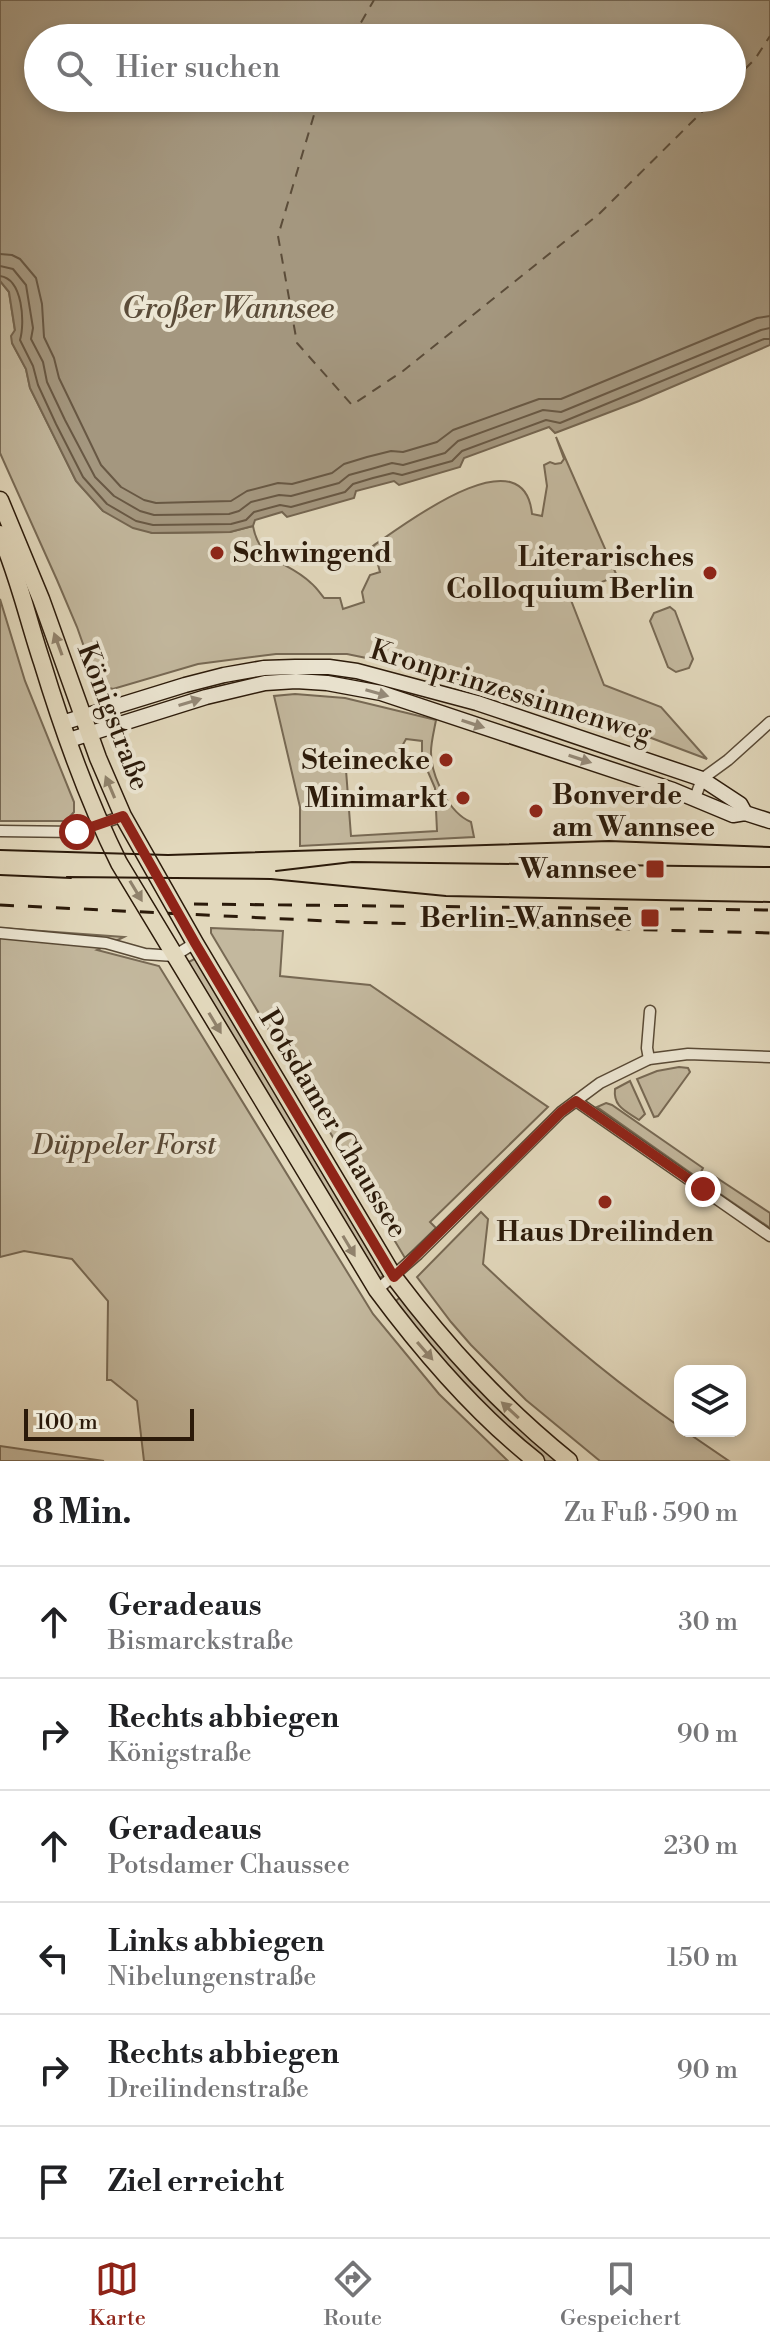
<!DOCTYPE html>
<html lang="de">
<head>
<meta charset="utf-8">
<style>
  :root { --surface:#fff; --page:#f6f6f6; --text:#202124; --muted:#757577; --line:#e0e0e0; --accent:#8f2418 }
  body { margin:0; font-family:"Libre Bodoni",serif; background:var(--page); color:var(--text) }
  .controls { position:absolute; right:24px; bottom:24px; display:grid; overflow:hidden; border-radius:16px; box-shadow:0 4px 12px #0003 }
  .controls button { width:72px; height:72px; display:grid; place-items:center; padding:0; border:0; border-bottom:2px solid var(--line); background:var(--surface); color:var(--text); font:40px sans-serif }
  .scale { position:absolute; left:24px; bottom:20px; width:170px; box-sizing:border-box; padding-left:8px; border:4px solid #2b1a0a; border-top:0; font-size:22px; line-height:28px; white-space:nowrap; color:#2b1a0a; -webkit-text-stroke:6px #ece6d3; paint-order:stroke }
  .stop { position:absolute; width:24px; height:24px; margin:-18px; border:6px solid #8f2418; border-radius:50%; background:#fff }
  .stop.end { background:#8f2418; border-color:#fff; box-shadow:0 2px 8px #0008 }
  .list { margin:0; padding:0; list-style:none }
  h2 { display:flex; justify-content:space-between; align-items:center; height:104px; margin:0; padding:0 32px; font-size:34px }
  h2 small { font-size:26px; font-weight:400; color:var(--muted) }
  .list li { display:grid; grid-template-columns:52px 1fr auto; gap:24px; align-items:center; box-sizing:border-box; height:112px; padding:0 32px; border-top:2px solid var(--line) }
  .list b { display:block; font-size:30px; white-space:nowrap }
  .list p { margin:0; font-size:26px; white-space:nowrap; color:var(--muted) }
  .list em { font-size:26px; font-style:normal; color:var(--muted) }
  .icon { flex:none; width:44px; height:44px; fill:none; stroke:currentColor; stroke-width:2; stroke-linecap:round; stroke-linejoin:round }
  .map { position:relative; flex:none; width:770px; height:1461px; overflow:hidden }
  .search { position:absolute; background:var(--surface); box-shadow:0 4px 12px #0003; left:24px; right:24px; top:24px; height:88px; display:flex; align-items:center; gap:20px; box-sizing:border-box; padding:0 28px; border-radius:44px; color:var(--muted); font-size:30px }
  .sheet { height:776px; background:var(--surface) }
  nav { display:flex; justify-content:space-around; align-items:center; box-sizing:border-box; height:112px; border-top:2px solid var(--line); background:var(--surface); font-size:22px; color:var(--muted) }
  nav a { display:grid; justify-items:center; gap:4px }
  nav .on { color:var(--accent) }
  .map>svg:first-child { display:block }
  .green { fill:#c3b89e; stroke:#776954; stroke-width:2; fill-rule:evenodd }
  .water { fill:#a4977f; stroke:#746550; stroke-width:2; fill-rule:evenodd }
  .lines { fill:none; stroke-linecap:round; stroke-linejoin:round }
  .shore { stroke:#685844; stroke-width:2 }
  .ferry { stroke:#5b4c39; stroke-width:2; stroke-dasharray:10 8; stroke-linecap:butt }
  .minor-casing { stroke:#594a36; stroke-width:13 }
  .secondary-casing { stroke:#2b1a0a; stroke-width:17 }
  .primary-casing { stroke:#2b1a0a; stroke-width:19 }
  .minor { stroke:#ece6d3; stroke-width:10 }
  .secondary { stroke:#ece6d3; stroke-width:14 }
  .primary { stroke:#e2d8bc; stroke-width:16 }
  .tram { stroke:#2b1a0a; stroke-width:2 }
  .rail { stroke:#2b1a0a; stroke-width:3; stroke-dasharray:14 14; stroke-linecap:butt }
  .oneway { fill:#90826c }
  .oneway2 { fill:#958a79 }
  .route { stroke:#8f2418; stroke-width:10 }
  .poi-dot { fill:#8f2418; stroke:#ece6d3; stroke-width:3 }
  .labels { text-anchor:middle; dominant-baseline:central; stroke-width:8; stroke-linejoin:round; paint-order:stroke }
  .poi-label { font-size:28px; font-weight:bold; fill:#2b1a0a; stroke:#ece6d3; text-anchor:end }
  .street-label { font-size:28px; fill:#2b1a0a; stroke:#ece6d3 }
  .park-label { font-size:28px; font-style:italic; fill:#594936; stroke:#ece6d3 }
  .water-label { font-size:30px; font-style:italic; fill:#5b4c39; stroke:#ece6d3 }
</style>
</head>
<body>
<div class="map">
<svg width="770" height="1461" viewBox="0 0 770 1461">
  <rect width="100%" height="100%" fill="#e2d8bc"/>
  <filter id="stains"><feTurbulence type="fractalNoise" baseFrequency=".0025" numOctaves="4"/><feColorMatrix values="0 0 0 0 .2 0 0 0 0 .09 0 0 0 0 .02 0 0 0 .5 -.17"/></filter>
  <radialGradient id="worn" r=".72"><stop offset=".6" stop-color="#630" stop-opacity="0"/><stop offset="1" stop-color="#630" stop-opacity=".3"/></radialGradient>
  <g class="green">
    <path d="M 0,281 L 9,292 L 15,331 L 12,343 L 26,369 L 30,388 L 76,481 L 103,511 L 152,533 L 230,532 L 253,526 C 260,564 288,560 311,583 C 316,587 320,593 324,598 L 340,598 L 343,609 L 364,602 L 362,592 L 370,575 L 380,572 L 373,546 C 402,526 524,432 532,514 L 542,516 L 547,486 L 544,465 L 550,462 L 555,464 L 561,463 L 564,459 L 556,437 L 617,576 L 569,595 L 604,685 L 661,707 L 707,759 L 646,736 L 647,728 L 598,712 L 545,706 L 434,672 L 347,654 L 276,654 L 198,664 L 113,689 L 103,686 L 95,678 L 77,627 L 57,580 L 0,453 Z"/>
    <polygon points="0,599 25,681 74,802 74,812 66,821 0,821"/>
    <polygon points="670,607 675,611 693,659 689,668 676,672 668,667 650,621 654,613"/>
    <path d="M 295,694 L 345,698 L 436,720 C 434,731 431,742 431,752 C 431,776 449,813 471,822 L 474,837 L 300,846 L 300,807 L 274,696 ZM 406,739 L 422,741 L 422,758 L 435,788 L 437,831 L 351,836 L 346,770 L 390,768 Z"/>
    <polygon points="0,928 124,937 97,950 159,966 373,1314 439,1394 508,1461 144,1461 137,1401 111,1380 107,1380 108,1301 72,1259 24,1251 0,1257"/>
    <polygon points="211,928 283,931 280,976 370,985 548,1107 430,1222 436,1228 405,1258 211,933"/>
    <polygon points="198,957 386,1274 377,1280 185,964"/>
    <polygon points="679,1067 688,1068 690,1072 658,1116 654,1117 637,1079 657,1071"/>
    <path d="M 630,1081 L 645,1114 L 639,1120 C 626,1111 613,1107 615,1089 Z"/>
    <polygon points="606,1103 612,1105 703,1168 698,1178 597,1107"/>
    <polygon points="714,1176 770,1213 770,1228 707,1185"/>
    <path d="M 481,1212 L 488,1219 L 483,1264 C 545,1323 609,1378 680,1427 L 680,1431 L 685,1431 L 729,1461 L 600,1461 L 526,1400 L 471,1345 L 451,1322 L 417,1277 Z"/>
    <polygon points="402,1296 560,1461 544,1461 460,1383 393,1303"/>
    <polygon points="0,1446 104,1461 0,1461"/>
  </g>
  <path class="water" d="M 0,0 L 770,0 L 770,345 L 639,401 L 555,433 L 549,427 L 464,458 L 460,467 L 399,485 L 394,481 L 356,491 L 354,498 L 287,517 L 282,512 L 255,520 L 253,526 L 230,532 L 152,533 L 133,528 L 103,511 L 76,481 L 30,388 L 26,369 L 12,343 L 11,336 L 15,330 L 9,292 L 0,281 ZM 38,38 L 732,38 L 732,98 L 38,98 Z"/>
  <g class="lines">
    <g class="shore">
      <polyline points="0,254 12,255 20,259 36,278 42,304 44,337 54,358 59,378 101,465 121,487 144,500 156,503 231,501 247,491 278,483 292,484 332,473 344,464 367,457 391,451 403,452 437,442 453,430 539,399 561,399 757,318 770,316"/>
      <polyline points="0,266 13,269 26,285 33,328 31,339 43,362 47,382 65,420 95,477 114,496 140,511 154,515 229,514 239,511 251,502 279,495 291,496 339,483 349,475 371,469 392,463 403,465 445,453 458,441 543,410 561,412 761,330 770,328"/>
      <path d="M 0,276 C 23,279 25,323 20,340 L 33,366 L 38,385 L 56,424 L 83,477 L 107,504 L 136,521 L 153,525 L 231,524 L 246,520 L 254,512 L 280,505 L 291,507 L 345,492 L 353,484 L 373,478 L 393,473 L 402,475 L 452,461 L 462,451 L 546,420 L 560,423 L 764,339 L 770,339"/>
    </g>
    <g class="ferry">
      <polyline points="352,38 374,0"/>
      <polyline points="732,82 755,59 770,36"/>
      <polyline points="319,98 278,236 297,343 352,405 403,371 599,214 716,98"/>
    </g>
    <defs>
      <g id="minor">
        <polyline points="695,798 702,779 728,760 770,722"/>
        <polyline points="0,831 77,832 123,816"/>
        <polyline points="0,933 106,943 145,954 174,956 195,943"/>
        <polyline points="649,1059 647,1048 650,1011"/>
        <polyline points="576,1101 770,1236"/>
        <polyline points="377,1290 418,1254 561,1112 600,1083 649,1059 688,1054 770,1057"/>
      </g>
      <g id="secondary">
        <polyline points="62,723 185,685 224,675 264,668 295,667 329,667 357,671 477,703 702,779 740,804 745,813"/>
        <polyline points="69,740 206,697 265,683 296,681 327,683 381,693 673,790 733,815 745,813 770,821"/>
      </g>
      <g id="primary">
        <path d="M 0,500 L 41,599 L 98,758 L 123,816 L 195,943 L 394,1277 C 447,1347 501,1406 569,1461"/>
        <path d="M 0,534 C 18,575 28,620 42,662 C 63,731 87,799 119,863 L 377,1290 C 423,1352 474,1412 536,1461"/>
      </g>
    </defs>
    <use href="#minor" class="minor-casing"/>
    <use href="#secondary" class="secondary-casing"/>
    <use href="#primary" class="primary-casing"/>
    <use href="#minor" class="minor"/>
    <use href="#secondary" class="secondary"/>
    <use href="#primary" class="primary"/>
    <g class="tram">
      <polyline points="0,850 168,855 609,841 770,847"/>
      <polyline points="276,871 352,862 770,867"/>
      <polyline points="0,875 71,878 67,877 271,879 446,896 770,902"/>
    </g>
    <g class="rail">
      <polyline points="194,904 770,910"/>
      <polyline points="0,905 348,922 770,933"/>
    </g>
  </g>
  <defs><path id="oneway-solid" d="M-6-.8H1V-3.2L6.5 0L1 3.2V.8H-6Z" transform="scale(2)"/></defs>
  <g class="oneway">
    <use href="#oneway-solid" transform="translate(58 644) rotate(-110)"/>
    <use href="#oneway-solid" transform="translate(110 787) rotate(-113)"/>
    <use href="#oneway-solid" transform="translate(136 891) rotate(59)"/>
    <use href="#oneway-solid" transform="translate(215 1023) rotate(59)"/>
    <use href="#oneway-solid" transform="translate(349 1246) rotate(59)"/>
    <use href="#oneway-solid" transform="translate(425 1351) rotate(49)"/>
    <use href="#oneway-solid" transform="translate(510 1410) rotate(-137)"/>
  </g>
  <g class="oneway2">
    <use href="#oneway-solid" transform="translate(377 693) rotate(16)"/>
    <use href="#oneway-solid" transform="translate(190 702) rotate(-17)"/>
    <use href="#oneway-solid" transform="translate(473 724) rotate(18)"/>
    <use href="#oneway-solid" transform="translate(580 759) rotate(18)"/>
  </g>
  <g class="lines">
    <polyline class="route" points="77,832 123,816 195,943 394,1277 561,1112 576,1101 703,1189"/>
  </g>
  <g class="poi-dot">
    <circle cx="217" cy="553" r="8"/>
    <circle cx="710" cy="573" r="8"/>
    <circle cx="446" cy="760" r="8"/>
    <circle cx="463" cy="798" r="8"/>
    <circle cx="536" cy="811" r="8"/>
    <rect x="645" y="859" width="20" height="20" rx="4"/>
    <rect x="640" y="908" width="20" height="20" rx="4"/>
    <circle cx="605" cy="1202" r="8"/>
  </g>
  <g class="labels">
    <g class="poi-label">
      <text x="233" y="553" text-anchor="start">Schwingend</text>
      <text x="694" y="557">Literarisches<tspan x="694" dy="32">Colloquium Berlin</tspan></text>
      <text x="430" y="760">Steinecke</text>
      <text x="552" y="795" text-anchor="start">Bonverde<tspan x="552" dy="32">am Wannsee</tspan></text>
      <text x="447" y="798">Minimarkt</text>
      <text x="637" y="869">Wannsee</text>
      <text x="632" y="918">Berlin-Wannsee</text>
      <text x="605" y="1232" text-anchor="middle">Haus Dreilinden</text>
    </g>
    <g class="street-label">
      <text transform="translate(511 692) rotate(17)">Kronprinzessinnenweg</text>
      <text transform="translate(113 717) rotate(69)">Königstraße</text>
      <text transform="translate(333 1124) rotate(59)">Potsdamer Chaussee</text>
    </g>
    <g class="park-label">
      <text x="124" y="1145">Düppeler Forst</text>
    </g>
    <g class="water-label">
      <text x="228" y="309">Großer Wannsee</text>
    </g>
  </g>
  <rect width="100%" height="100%" filter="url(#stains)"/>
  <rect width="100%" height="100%" fill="url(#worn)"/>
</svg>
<div class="controls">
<button><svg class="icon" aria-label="layers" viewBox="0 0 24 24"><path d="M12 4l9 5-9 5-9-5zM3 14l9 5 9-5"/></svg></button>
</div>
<div class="scale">100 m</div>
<div class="stop" style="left:77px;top:832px"></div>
<div class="stop end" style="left:703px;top:1189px"></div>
<div class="search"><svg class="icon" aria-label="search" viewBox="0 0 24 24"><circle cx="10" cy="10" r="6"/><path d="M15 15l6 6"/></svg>Hier suchen</div>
</div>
<section class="sheet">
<h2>8 Min.<small>Zu Fuß · 590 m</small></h2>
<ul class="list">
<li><svg class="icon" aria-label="ahead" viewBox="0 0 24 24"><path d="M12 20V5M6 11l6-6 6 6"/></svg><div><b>Geradeaus</b><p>Bismarckstraße</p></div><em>30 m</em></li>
<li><svg class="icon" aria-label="right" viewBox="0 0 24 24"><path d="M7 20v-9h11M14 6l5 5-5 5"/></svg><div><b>Rechts abbiegen</b><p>Königstraße</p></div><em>90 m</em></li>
<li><svg class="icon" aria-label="ahead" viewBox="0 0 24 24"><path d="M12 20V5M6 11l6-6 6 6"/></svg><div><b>Geradeaus</b><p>Potsdamer Chaussee</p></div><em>230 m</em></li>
<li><svg class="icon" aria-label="left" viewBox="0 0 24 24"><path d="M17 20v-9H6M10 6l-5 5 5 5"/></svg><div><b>Links abbiegen</b><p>Nibelungenstraße</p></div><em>150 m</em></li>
<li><svg class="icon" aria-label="right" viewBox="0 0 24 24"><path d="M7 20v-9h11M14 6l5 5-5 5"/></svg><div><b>Rechts abbiegen</b><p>Dreilindenstraße</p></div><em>90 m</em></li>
<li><svg class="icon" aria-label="arrive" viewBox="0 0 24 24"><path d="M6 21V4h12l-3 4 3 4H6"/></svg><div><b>Ziel erreicht</b></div></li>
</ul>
</section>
<nav>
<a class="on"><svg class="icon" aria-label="map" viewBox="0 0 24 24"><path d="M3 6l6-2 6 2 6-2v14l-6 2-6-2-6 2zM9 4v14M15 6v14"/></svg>Karte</a>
<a><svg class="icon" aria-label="directions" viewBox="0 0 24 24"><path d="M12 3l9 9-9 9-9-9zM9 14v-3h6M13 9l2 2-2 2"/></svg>Route</a>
<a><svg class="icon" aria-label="saved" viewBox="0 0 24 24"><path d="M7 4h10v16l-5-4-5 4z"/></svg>Gespeichert</a>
</nav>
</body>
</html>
